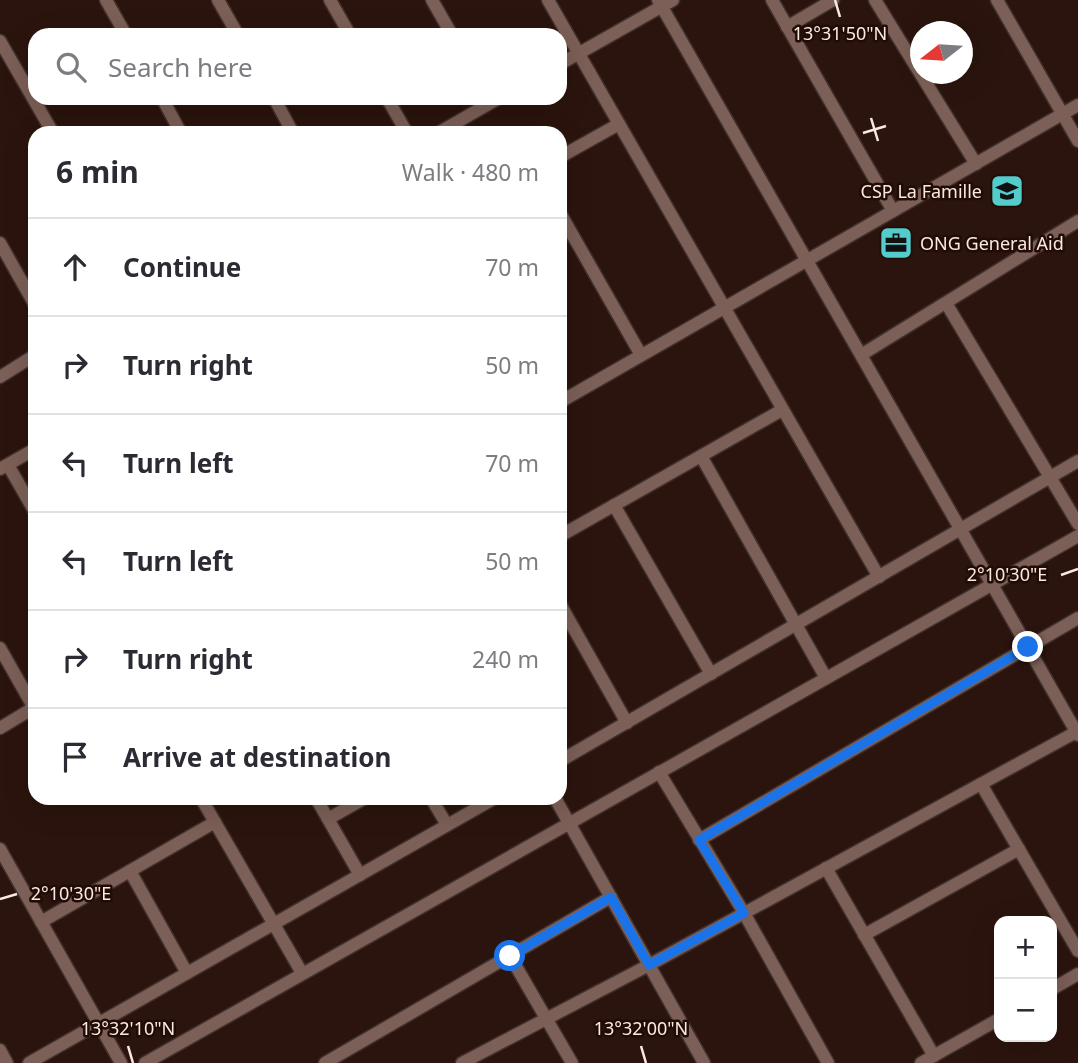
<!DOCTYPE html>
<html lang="en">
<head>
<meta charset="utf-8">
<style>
  :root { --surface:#fff; --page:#f7f7f7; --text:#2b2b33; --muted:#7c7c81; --line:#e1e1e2 }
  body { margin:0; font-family:"Noto Sans",sans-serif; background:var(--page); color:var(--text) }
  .controls { position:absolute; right:21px; bottom:21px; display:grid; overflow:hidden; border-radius:14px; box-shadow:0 7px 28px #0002 }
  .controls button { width:63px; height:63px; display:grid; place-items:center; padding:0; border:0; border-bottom:2px solid var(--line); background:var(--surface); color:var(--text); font:35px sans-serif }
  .compass { position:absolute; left:910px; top:21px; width:63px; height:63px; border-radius:50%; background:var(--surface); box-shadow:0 7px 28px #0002; rotate:253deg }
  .stop { position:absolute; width:21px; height:21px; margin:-16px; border:5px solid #1a73e8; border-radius:50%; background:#fff }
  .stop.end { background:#1a73e8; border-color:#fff; box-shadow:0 2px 7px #0008 }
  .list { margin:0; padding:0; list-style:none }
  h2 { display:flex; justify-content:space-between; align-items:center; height:91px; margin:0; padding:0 28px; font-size:30px }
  h2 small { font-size:23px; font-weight:400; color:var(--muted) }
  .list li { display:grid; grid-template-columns:46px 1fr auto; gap:21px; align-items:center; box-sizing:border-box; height:98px; padding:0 28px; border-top:2px solid var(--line) }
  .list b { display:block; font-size:26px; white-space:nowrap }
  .list em { font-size:23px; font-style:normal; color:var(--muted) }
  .icon { flex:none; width:38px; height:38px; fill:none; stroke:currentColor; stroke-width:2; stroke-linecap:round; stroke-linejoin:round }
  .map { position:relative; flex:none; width:1078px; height:1063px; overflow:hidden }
  .search { position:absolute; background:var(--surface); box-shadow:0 7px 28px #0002; left:28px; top:28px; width:539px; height:77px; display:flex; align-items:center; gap:18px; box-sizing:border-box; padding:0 24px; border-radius:21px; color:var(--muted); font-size:26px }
  .panel { position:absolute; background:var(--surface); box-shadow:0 7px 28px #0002; left:28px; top:126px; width:539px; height:679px; border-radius:21px }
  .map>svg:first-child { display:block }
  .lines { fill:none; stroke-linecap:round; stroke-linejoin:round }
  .minor-casing { stroke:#40302d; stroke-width:15 }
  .minor { stroke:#7c5f56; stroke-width:12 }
  .route { stroke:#1a73e8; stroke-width:9 }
  .ticks { fill:none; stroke:#fae9e3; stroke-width:2.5 }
  .labels { text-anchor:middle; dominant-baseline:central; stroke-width:5; stroke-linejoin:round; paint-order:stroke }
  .poi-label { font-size:18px; fill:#fae9e3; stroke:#210b05; text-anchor:end }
  .ticks-label { font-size:18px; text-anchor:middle; fill:#fae9e3; stroke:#210b05; stroke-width:5; stroke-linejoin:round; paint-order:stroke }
</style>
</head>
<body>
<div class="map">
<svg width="1078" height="1063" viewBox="0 0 1078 1063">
  <rect width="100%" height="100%" fill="#2b140d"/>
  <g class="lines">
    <defs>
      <g id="minor">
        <polyline points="106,0 126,35"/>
        <polyline points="218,0 238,35"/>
        <polyline points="330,0 350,35"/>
        <polyline points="432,0 452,35"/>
        <polyline points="548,0 879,577"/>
        <polyline points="658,0 1078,735"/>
        <polyline points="772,0 893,211"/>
        <polyline points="875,0 976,164"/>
        <polyline points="997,0 1078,141"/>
        <polyline points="787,27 833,0"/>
        <polyline points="0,41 53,133"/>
        <polyline points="560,64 673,0"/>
        <polyline points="162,98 181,133"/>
        <polyline points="274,98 293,133"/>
        <polyline points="387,98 407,133"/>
        <polyline points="438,133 499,98"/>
        <polyline points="560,157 619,124"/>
        <polyline points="560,213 641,355"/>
        <polyline points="0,243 35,305"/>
        <polyline points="946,303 1078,524"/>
        <polyline points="861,355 1078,221"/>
        <polyline points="0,377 35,355"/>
        <polyline points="560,402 1078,105"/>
        <polyline points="701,456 826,678"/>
        <polyline points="8,465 35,512"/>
        <polyline points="0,469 35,449"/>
        <polyline points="614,505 711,674"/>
        <polyline points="560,536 782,410"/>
        <polyline points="560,604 627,723"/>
        <polyline points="0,648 34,708"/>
        <polyline points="0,728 35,707"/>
        <polyline points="560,761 1078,461"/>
        <polyline points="659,772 744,913 828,1063"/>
        <polyline points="981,784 1078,951"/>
        <polyline points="201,798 302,973"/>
        <polyline points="316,798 360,875"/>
        <polyline points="431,798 447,825"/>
        <polyline points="555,798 704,1063"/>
        <polyline points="328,819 365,798"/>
        <polyline points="699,840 1078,618"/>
        <polyline points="0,849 121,1063"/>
        <polyline points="826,868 934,1056"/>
        <polyline points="130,871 187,973"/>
        <polyline points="41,922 215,822"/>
        <polyline points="864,935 1019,849"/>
        <polyline points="510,956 572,1063"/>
        <polyline points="1052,989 1078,974"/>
        <polyline points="0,1050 7,1063"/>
        <polyline points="29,1063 495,798"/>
        <polyline points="145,1063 1078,536"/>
        <polyline points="325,1063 611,897"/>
        <polyline points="462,1063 649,965 1078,731"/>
        <polyline points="921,1063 999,1019"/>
      </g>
    </defs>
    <use href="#minor" class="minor-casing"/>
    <use href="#minor" class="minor"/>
  </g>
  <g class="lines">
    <polyline class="route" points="510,956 611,897 649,965 744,913 699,840 1028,647"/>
  </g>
  <path class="ticks" d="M 835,0 L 840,17M 871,118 L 878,141M 863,133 L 886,126M 1061,575 L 1078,569M 0,899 L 17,894M 128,1046 L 133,1063M 641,1046 L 646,1063"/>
  <defs>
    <symbol id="school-square" viewBox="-11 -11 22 22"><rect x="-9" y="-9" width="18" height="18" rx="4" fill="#52cdcc" stroke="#210b05"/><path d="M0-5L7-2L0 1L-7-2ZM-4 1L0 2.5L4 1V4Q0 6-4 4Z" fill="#111"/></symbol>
    <symbol id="office-square" viewBox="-11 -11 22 22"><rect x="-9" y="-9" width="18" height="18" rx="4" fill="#52cdcc" stroke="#210b05"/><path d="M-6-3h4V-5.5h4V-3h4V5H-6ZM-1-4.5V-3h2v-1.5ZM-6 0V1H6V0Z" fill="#111"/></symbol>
  </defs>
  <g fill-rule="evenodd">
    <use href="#school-square" x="988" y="172" width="38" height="38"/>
    <use href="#office-square" x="877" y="224" width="38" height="38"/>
  </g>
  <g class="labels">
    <g class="poi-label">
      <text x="982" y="191">CSP La Famille</text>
      <text x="920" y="243" text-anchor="start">ONG General Aid</text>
    </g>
  </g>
  <g class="ticks-label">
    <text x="840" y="40">13°31'50"N</text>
    <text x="1007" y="581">2°10'30"E</text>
    <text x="71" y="900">2°10'30"E</text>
    <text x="128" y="1035">13°32'10"N</text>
    <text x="641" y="1035">13°32'00"N</text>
  </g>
</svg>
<div class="controls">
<button>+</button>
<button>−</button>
</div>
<svg class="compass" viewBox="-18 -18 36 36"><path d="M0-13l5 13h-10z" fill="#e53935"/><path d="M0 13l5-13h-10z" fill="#7c7c81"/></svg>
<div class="stop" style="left:510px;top:956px"></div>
<div class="stop end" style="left:1028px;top:647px"></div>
<div class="search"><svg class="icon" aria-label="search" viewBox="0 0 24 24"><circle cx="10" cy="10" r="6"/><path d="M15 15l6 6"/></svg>Search here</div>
<section class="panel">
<h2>6 min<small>Walk · 480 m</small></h2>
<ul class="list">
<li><svg class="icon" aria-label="ahead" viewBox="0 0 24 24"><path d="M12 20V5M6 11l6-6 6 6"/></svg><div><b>Continue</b></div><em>70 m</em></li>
<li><svg class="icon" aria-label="right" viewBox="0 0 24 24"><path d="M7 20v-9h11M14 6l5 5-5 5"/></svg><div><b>Turn right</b></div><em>50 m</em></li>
<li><svg class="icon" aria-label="left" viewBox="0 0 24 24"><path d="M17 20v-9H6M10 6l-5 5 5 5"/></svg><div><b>Turn left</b></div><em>70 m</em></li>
<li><svg class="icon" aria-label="left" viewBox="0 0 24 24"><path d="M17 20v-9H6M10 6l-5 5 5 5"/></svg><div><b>Turn left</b></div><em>50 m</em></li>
<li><svg class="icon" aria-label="right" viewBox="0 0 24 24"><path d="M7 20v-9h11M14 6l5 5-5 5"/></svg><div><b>Turn right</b></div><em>240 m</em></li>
<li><svg class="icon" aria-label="arrive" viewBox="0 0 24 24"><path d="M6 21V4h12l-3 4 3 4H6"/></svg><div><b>Arrive at destination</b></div></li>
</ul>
</section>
</div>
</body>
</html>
